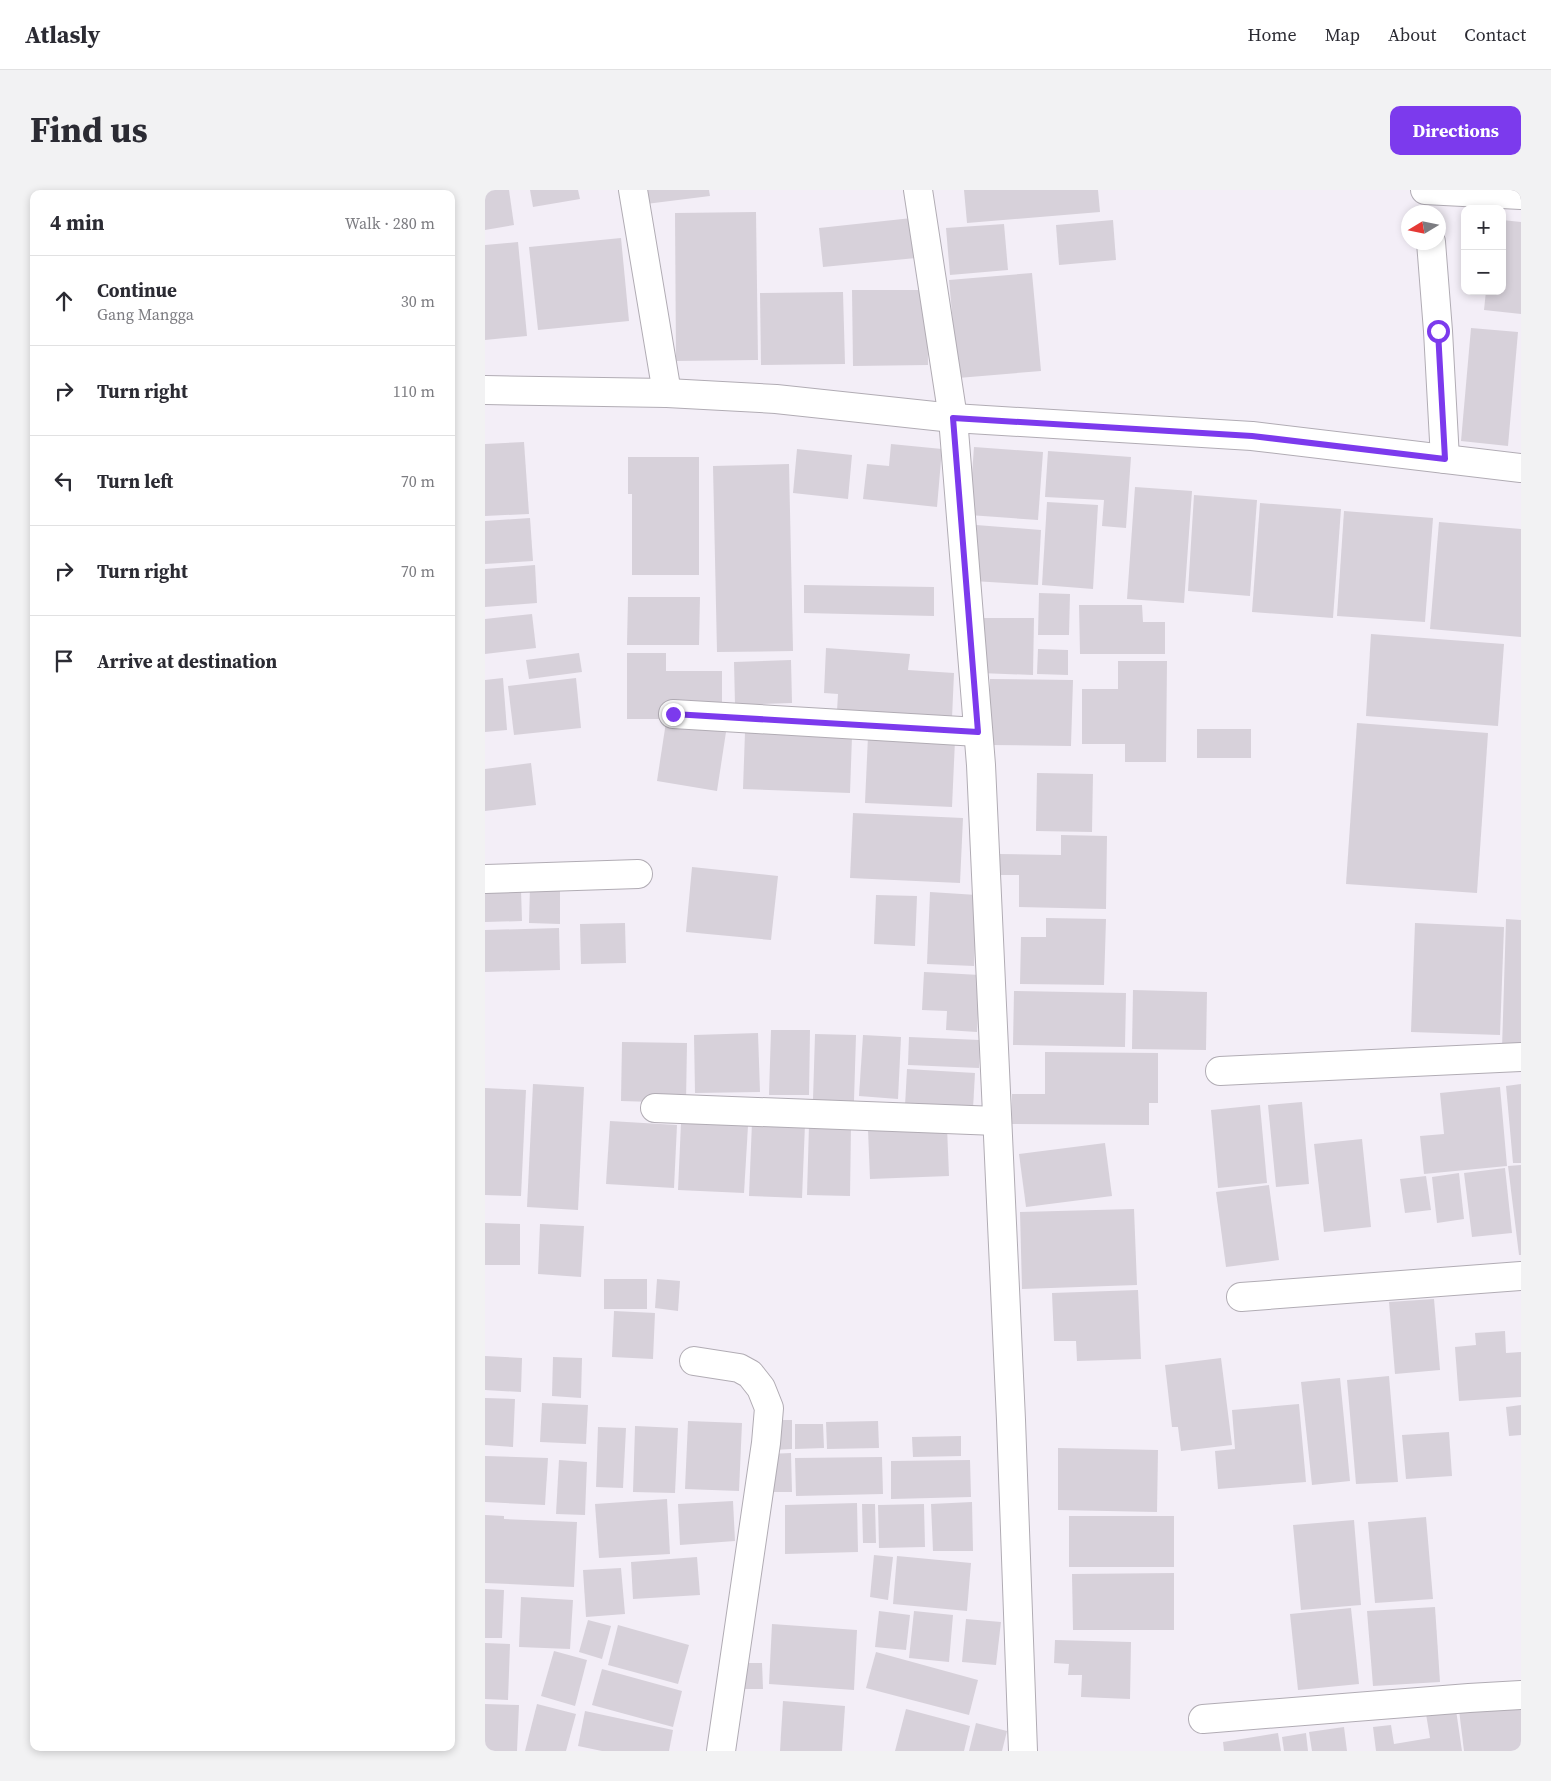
<!DOCTYPE html>
<html lang="en">
<head>
<meta charset="utf-8">
<style>
  :root { --surface:#fff; --page:#f2f2f3; --text:#2b2b33; --muted:#7c7c81; --line:#e1e1e2; --accent:#7c3aed }
  body { margin:0; font-family:"Source Serif 4",serif; background:var(--page); color:var(--text) }
  .controls { position:absolute; right:15px; top:15px; display:grid; overflow:hidden; border-radius:10px; box-shadow:0 2px 8px #0003 }
  .controls button { width:45px; height:45px; display:grid; place-items:center; padding:0; border:0; border-bottom:1px solid var(--line); background:var(--surface); color:var(--text); font:25px sans-serif }
  .compass { position:absolute; left:916px; top:15px; width:45px; height:45px; border-radius:50%; background:var(--surface); box-shadow:0 2px 8px #0003; rotate:260deg }
  .stop { position:absolute; width:15px; height:15px; margin:-11px; border:4px solid #7c3aed; border-radius:50%; background:#fff }
  .stop.end { background:#7c3aed; border-color:#fff; box-shadow:0 1px 5px #0008 }
  .list { margin:0; padding:0; list-style:none }
  h2 { display:flex; justify-content:space-between; align-items:center; height:65px; margin:0; padding:0 20px; font-size:21px }
  h2 small { font-size:16px; font-weight:400; color:var(--muted) }
  .list li { display:grid; grid-template-columns:32px 1fr auto; gap:15px; align-items:center; box-sizing:border-box; height:90px; padding:0 20px; border-top:1px solid var(--line) }
  .list b { display:block; font-size:19px; white-space:nowrap }
  .list p { margin:0; font-size:16px; white-space:nowrap; color:var(--muted) }
  .list em { font-size:16px; font-style:normal; color:var(--muted) }
  .icon { flex:none; width:28px; height:28px; fill:none; stroke:currentColor; stroke-width:2; stroke-linecap:round; stroke-linejoin:round }
  .map { position:relative; flex:none; width:1036px; height:1561px; overflow:hidden; border-radius:10px }
  header { display:flex; align-items:center; gap:30px; box-sizing:border-box; height:70px; padding:0 25px; background:var(--surface); border-bottom:1px solid var(--line) }
  header strong { font-size:24px }
  nav { display:flex; gap:28px; margin-inline-start:auto; font-size:18px }
  .intro { display:flex; align-items:center; justify-content:space-between; box-sizing:border-box; height:120px; padding:0 30px }
  h1 { margin:0; font-size:35px }
  .button { padding:12px 22px; border-radius:10px; background:var(--accent); color:#fff; font-size:18px; font-weight:700 }
  main { display:flex; gap:30px; padding:0 30px }
  aside { flex:1; background:var(--surface); border-radius:10px; box-shadow:0 2px 8px #0003 }
  .map>svg:first-child { display:block }
  .building { fill:#d7d1da }
  .lines { fill:none; stroke-linecap:round; stroke-linejoin:round }
  .street-casing { stroke:#b1acb4; stroke-width:30 }
  .secondary-casing { stroke:#b1acb4; stroke-width:30 }
  .street { stroke:#fff; stroke-width:28 }
  .secondary { stroke:#fff; stroke-width:28 }
  .route { stroke:#7c3aed; stroke-width:6 }
</style>
</head>
<body>
<header>
<strong>Atlasly</strong>
<nav><a>Home</a><a>Map</a><a>About</a><a>Contact</a></nav>
</header>
<div class="intro"><h1>Find us</h1><a class="button">Directions</a></div>
<main>
<aside>
<h2>4 min<small>Walk · 280 m</small></h2>
<ul class="list">
<li><svg class="icon" aria-label="ahead" viewBox="0 0 24 24"><path d="M12 20V5M6 11l6-6 6 6"/></svg><div><b>Continue</b><p>Gang Mangga</p></div><em>30 m</em></li>
<li><svg class="icon" aria-label="right" viewBox="0 0 24 24"><path d="M7 20v-9h11M14 6l5 5-5 5"/></svg><div><b>Turn right</b></div><em>110 m</em></li>
<li><svg class="icon" aria-label="left" viewBox="0 0 24 24"><path d="M17 20v-9H6M10 6l-5 5 5 5"/></svg><div><b>Turn left</b></div><em>70 m</em></li>
<li><svg class="icon" aria-label="right" viewBox="0 0 24 24"><path d="M7 20v-9h11M14 6l5 5-5 5"/></svg><div><b>Turn right</b></div><em>70 m</em></li>
<li><svg class="icon" aria-label="arrive" viewBox="0 0 24 24"><path d="M6 21V4h12l-3 4 3 4H6"/></svg><div><b>Arrive at destination</b></div></li>
</ul>
</aside>
<div class="map">
<svg width="1036" height="1561" viewBox="0 0 1036 1561">
  <rect width="100%" height="100%" fill="#f3eef7"/>
  <g class="building">
    <polygon points="0,0 24,0 29,35 0,40"/>
    <polygon points="45,0 93,0 95,9 48,17"/>
    <polygon points="159,0 224,0 225,6 161,14"/>
    <polygon points="479,0 613,0 615,22 482,33"/>
    <polygon points="271,22 273,170 191,171 190,23"/>
    <polygon points="427,28 431,68 338,77 334,38"/>
    <polygon points="628,30 631,70 574,75 571,35"/>
    <polygon points="1017,30 1036,32 1036,124 999,120 1001,101 1017,101"/>
    <polygon points="519,34 523,80 465,85 461,38"/>
    <polygon points="136,48 144,131 53,140 44,57"/>
    <polygon points="33,52 42,146 0,150 0,55"/>
    <polygon points="547,83 556,181 473,188 464,90"/>
    <polygon points="367,100 442,100 443,175 368,176"/>
    <polygon points="358,102 360,174 276,175 275,103"/>
    <polygon points="986,138 1033,142 1023,256 976,251"/>
    <polygon points="39,252 44,324 0,326 0,254"/>
    <polygon points="406,254 457,259 452,317 378,309 382,274 404,276"/>
    <polygon points="489,257 558,262 553,330 484,325"/>
    <polygon points="312,259 367,265 363,309 308,303"/>
    <polygon points="563,261 646,267 641,338 617,336 619,310 560,307"/>
    <polygon points="143,267 214,267 214,385 147,385 147,304 143,304"/>
    <polygon points="304,274 308,461 232,462 228,276"/>
    <polygon points="650,297 707,301 699,413 642,409"/>
    <polygon points="709,305 772,310 765,406 703,401"/>
    <polygon points="562,312 613,315 608,399 557,395"/>
    <polygon points="775,313 856,319 848,428 767,422"/>
    <polygon points="859,321 948,328 940,432 852,426"/>
    <polygon points="45,328 48,371 0,374 0,331"/>
    <polygon points="954,332 1036,339 1036,447 945,439"/>
    <polygon points="491,335 556,340 553,395 488,391"/>
    <polygon points="50,375 52,413 0,417 0,379"/>
    <polygon points="319,395 449,397 449,426 319,423"/>
    <polygon points="554,403 585,404 584,445 553,445"/>
    <polygon points="143,407 215,407 214,455 142,455"/>
    <polygon points="594,415 657,415 658,432 680,432 680,464 595,464"/>
    <polygon points="47,424 51,458 0,464 0,429"/>
    <polygon points="496,428 549,428 548,485 495,483"/>
    <polygon points="886,444 1019,454 1013,536 881,526"/>
    <polygon points="341,458 425,464 423,480 469,483 467,528 352,521 353,504 339,503"/>
    <polygon points="553,459 583,460 583,485 552,484"/>
    <polygon points="94,463 97,482 44,489 41,470"/>
    <polygon points="142,463 181,463 181,481 237,481 237,513 181,529 142,529"/>
    <polygon points="306,470 307,513 250,515 249,472"/>
    <polygon points="633,471 682,471 681,572 640,572 640,554 597,554 597,499 633,499"/>
    <polygon points="18,488 22,540 0,542 0,490"/>
    <polygon points="91,488 96,538 29,545 23,496"/>
    <polygon points="505,489 588,490 586,556 504,555"/>
    <polygon points="181,532 241,542 232,601 172,591"/>
    <polygon points="872,533 1003,543 992,703 861,694"/>
    <rect x="712" y="539" width="54" height="29"/>
    <polygon points="260,542 367,546 365,603 258,599"/>
    <polygon points="383,546 470,550 467,617 380,613"/>
    <polygon points="46,573 51,615 0,621 0,579"/>
    <polygon points="552,583 608,584 607,642 551,641"/>
    <polygon points="368,623 478,628 475,693 365,688"/>
    <polygon points="576,645 622,646 621,719 534,717 534,685 512,685 513,664 576,665"/>
    <polygon points="207,677 293,686 286,750 201,742"/>
    <polygon points="45,696 75,697 75,734 44,733"/>
    <polygon points="36,700 37,731 0,732 0,701"/>
    <polygon points="445,702 492,705 489,776 442,774"/>
    <polygon points="391,705 432,706 430,756 389,754"/>
    <polygon points="561,728 621,729 619,795 535,794 536,747 561,747"/>
    <polygon points="1021,729 1036,730 1036,860 1017,859"/>
    <polygon points="140,733 141,773 96,774 95,734"/>
    <polygon points="930,733 1019,737 1015,845 926,842"/>
    <polygon points="74,738 75,780 0,782 0,740"/>
    <polygon points="439,782 495,785 492,842 461,840 462,821 437,820"/>
    <polygon points="648,800 722,802 721,860 647,859"/>
    <polygon points="529,801 641,803 640,857 528,855"/>
    <polygon points="286,840 325,840 324,905 284,905"/>
    <polygon points="273,843 275,902 210,903 209,845"/>
    <polygon points="330,844 371,845 369,911 328,910"/>
    <polygon points="378,845 416,847 413,909 374,906"/>
    <polygon points="424,847 495,850 494,878 423,875"/>
    <polygon points="137,852 202,853 201,913 136,911"/>
    <polygon points="560,862 673,863 673,913 664,913 664,935 527,934 527,904 560,904"/>
    <polygon points="422,879 490,883 488,919 420,916"/>
    <polygon points="48,894 99,897 93,1020 42,1017"/>
    <polygon points="1036,894 1036,973 1028,973 1021,896"/>
    <polygon points="1015,897 1022,976 939,984 935,946 959,944 955,903"/>
    <polygon points="0,898 41,900 36,1006 0,1005"/>
    <polygon points="817,912 824,994 791,997 783,915"/>
    <polygon points="775,915 782,993 733,998 726,920"/>
    <polygon points="125,931 192,935 189,998 121,994"/>
    <polygon points="267,932 320,934 317,1008 264,1006"/>
    <polygon points="196,933 263,936 259,1003 193,1000"/>
    <polygon points="324,935 366,936 365,1006 322,1005"/>
    <polygon points="462,937 464,986 385,989 383,940"/>
    <polygon points="877,949 886,1037 839,1042 829,954"/>
    <polygon points="620,953 627,1006 541,1017 534,964"/>
    <polygon points="1036,975 1036,1065 1034,1065 1023,976"/>
    <polygon points="1020,978 1027,1043 987,1047 979,983"/>
    <polygon points="974,983 979,1029 952,1033 947,987"/>
    <polygon points="941,986 946,1020 920,1023 915,989"/>
    <polygon points="784,995 794,1070 741,1077 731,1002"/>
    <polygon points="649,1019 652,1095 537,1099 535,1022"/>
    <polygon points="0,1033 35,1034 35,1075 0,1075"/>
    <polygon points="55,1034 99,1036 96,1087 53,1084"/>
    <rect x="119" y="1089" width="43" height="30"/>
    <polygon points="172,1089 195,1091 193,1121 170,1118"/>
    <polygon points="653,1100 656,1169 592,1171 591,1151 569,1151 567,1103"/>
    <polygon points="949,1109 955,1180 910,1184 904,1112"/>
    <polygon points="129,1121 170,1123 168,1169 127,1167"/>
    <polygon points="1020,1141 1021,1163 1036,1162 1036,1207 974,1211 970,1157 991,1155 990,1143"/>
    <polygon points="0,1166 37,1168 36,1202 0,1200"/>
    <polygon points="68,1167 97,1168 96,1208 67,1206"/>
    <polygon points="736,1168 747,1255 696,1261 693,1237 687,1237 680,1175"/>
    <polygon points="904,1186 913,1292 871,1294 862,1190"/>
    <polygon points="855,1188 865,1291 827,1295 816,1192"/>
    <polygon points="0,1208 30,1209 28,1257 0,1255"/>
    <polygon points="57,1213 103,1215 101,1254 55,1252"/>
    <polygon points="814,1214 821,1292 733,1299 730,1261 750,1259 747,1220"/>
    <polygon points="1036,1215 1036,1245 1024,1246 1021,1217"/>
    <polygon points="287,1230 307,1230 307,1259 288,1260"/>
    <polygon points="203,1231 257,1233 254,1301 200,1299"/>
    <polygon points="393,1231 394,1258 342,1259 341,1232"/>
    <polygon points="310,1234 338,1234 339,1258 310,1259"/>
    <polygon points="150,1236 193,1238 190,1303 148,1302"/>
    <polygon points="113,1237 141,1238 138,1298 111,1297"/>
    <polygon points="964,1242 967,1286 921,1289 917,1245"/>
    <polygon points="476,1246 476,1266 428,1267 427,1247"/>
    <polygon points="573,1258 673,1260 672,1322 573,1320"/>
    <polygon points="306,1263 307,1302 284,1302 283,1264"/>
    <polygon points="0,1266 63,1268 60,1315 0,1312"/>
    <polygon points="397,1267 398,1304 311,1306 310,1268"/>
    <polygon points="74,1270 102,1272 100,1325 71,1324"/>
    <polygon points="485,1270 486,1307 406,1309 406,1271"/>
    <polygon points="182,1309 185,1364 114,1368 110,1314"/>
    <polygon points="248,1311 250,1351 195,1355 193,1314"/>
    <polygon points="487,1312 488,1361 448,1361 446,1314"/>
    <polygon points="372,1313 373,1362 300,1364 300,1315"/>
    <polygon points="377,1314 390,1314 391,1353 378,1353"/>
    <polygon points="439,1314 440,1357 394,1358 393,1315"/>
    <polygon points="0,1325 19,1326 19,1329 92,1332 89,1397 0,1393"/>
    <rect x="584" y="1326" width="105" height="51"/>
    <polygon points="941,1327 948,1409 890,1413 883,1332"/>
    <polygon points="869,1330 876,1415 816,1420 808,1335"/>
    <polygon points="389,1365 408,1367 403,1410 385,1407"/>
    <polygon points="412,1366 486,1373 482,1421 408,1414"/>
    <polygon points="212,1367 215,1405 148,1409 146,1372"/>
    <polygon points="136,1378 140,1424 101,1427 98,1380"/>
    <polygon points="689,1383 689,1440 588,1440 587,1384"/>
    <polygon points="0,1399 19,1400 17,1448 0,1448"/>
    <polygon points="36,1407 88,1410 85,1459 34,1457"/>
    <polygon points="950,1417 955,1492 888,1496 882,1421"/>
    <polygon points="866,1418 874,1494 813,1500 805,1424"/>
    <polygon points="394,1421 425,1425 421,1460 390,1457"/>
    <polygon points="429,1421 468,1425 464,1472 424,1468"/>
    <polygon points="481,1429 516,1432 511,1475 477,1472"/>
    <polygon points="103,1430 126,1436 117,1469 94,1462"/>
    <polygon points="287,1434 372,1440 369,1500 284,1494"/>
    <polygon points="133,1435 204,1455 193,1494 123,1475"/>
    <polygon points="570,1450 646,1452 645,1509 596,1507 597,1485 583,1485 584,1474 569,1473"/>
    <polygon points="0,1453 25,1454 23,1510 0,1509"/>
    <polygon points="69,1461 102,1470 90,1516 56,1506"/>
    <polygon points="391,1462 493,1490 484,1525 381,1498"/>
    <polygon points="255,1473 277,1473 278,1499 256,1499"/>
    <polygon points="117,1479 197,1501 188,1537 107,1515"/>
    <polygon points="298,1511 360,1516 357,1561 295,1561"/>
    <polygon points="1036,1511 1036,1561 979,1561 974,1520"/>
    <polygon points="0,1514 34,1515 32,1561 0,1561"/>
    <polygon points="52,1514 91,1524 81,1561 40,1561"/>
    <polygon points="421,1519 485,1536 479,1561 410,1561"/>
    <polygon points="971,1520 977,1561 891,1561 888,1537 906,1535 909,1554 945,1548 941,1524"/>
    <polygon points="100,1521 188,1540 184,1561 117,1561 93,1556"/>
    <polygon points="491,1533 522,1541 517,1561 484,1561"/>
    <polygon points="859,1537 862,1561 827,1561 824,1542"/>
    <polygon points="793,1543 796,1561 739,1561 738,1552"/>
    <polygon points="821,1543 823,1561 799,1561 797,1547"/>
  </g>
  <g class="lines">
    <defs>
      <g id="street">
        <polyline points="148,0 182,203"/>
        <polyline points="433,0 468,228 496,575 526,1230 538,1561"/>
        <polyline points="940,0 1036,5"/>
        <polyline points="946,52 953,141 960,269"/>
        <polyline points="188,524 493,542"/>
        <polyline points="0,689 153,684"/>
        <polyline points="735,881 1036,867"/>
        <polyline points="170,918 512,931"/>
        <polyline points="756,1107 1036,1086"/>
        <polyline points="209,1171 254,1178 265,1184 276,1198 284,1218 281,1253 236,1561"/>
        <polyline points="718,1529 984,1508 1036,1505"/>
      </g>
      <polyline id="secondary" points="0,200 182,203 291,209 468,228 767,246 1036,278"/>
    </defs>
    <use href="#street" class="street-casing"/>
    <use href="#secondary" class="secondary-casing"/>
    <use href="#street" class="street"/>
    <use href="#secondary" class="secondary"/>
  </g>
  <g class="lines">
    <polyline class="route" points="188,524 493,542 468,228 767,246 960,269 953,141"/>
  </g>
</svg>
<div class="controls">
<button>+</button>
<button>−</button>
</div>
<svg class="compass" viewBox="-18 -18 36 36"><path d="M0-13l5 13h-10z" fill="#e53935"/><path d="M0 13l5-13h-10z" fill="#7c7c81"/></svg>
<div class="stop" style="left:953px;top:141px"></div>
<div class="stop end" style="left:188px;top:524px"></div>
</div>
</main>
</body>
</html>
